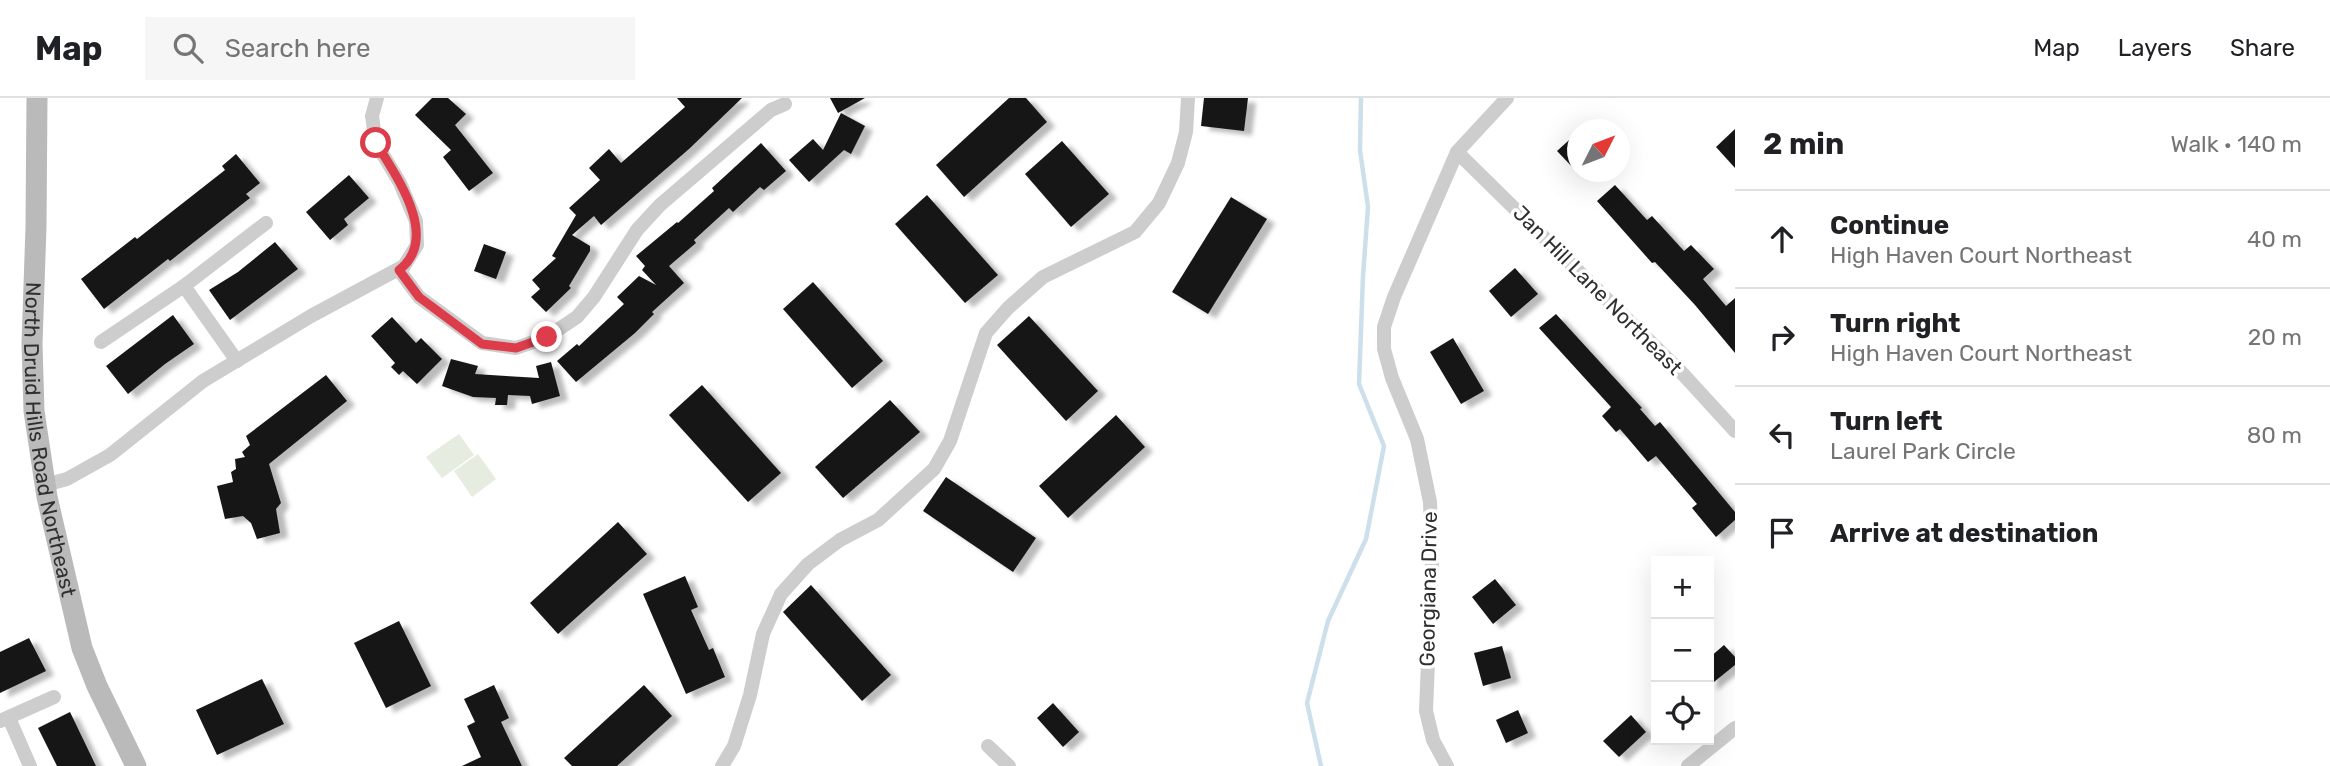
<!DOCTYPE html>
<html lang="en">
<head>
<meta charset="utf-8">
<style>
  :root { --surface:#fff; --page:#f6f6f6; --text:#202124; --muted:#757577; --line:#e0e0e0 }
  body { margin:0; font-family:Rubik,sans-serif; background:var(--page); color:var(--text) }
  .controls { position:absolute; right:21px; bottom:21px; display:grid; overflow:hidden; border-radius:0px; box-shadow:0 7px 28px #0002 }
  .controls button { width:63px; height:63px; display:grid; place-items:center; padding:0; border:0; border-bottom:2px solid var(--line); background:var(--surface); color:var(--text); font:35px sans-serif }
  .compass { position:absolute; left:1567px; top:21px; width:63px; height:63px; border-radius:50%; background:var(--surface); box-shadow:0 7px 28px #0002; rotate:48deg }
  .stop { position:absolute; width:21px; height:21px; margin:-16px; border:5px solid #dd3c4a; border-radius:50%; background:#fff }
  .stop.end { background:#dd3c4a; border-color:#fff; box-shadow:0 2px 7px #0008 }
  .list { margin:0; padding:0; list-style:none }
  h2 { display:flex; justify-content:space-between; align-items:center; height:91px; margin:0; padding:0 28px; font-size:30px }
  h2 small { font-size:23px; font-weight:400; color:var(--muted) }
  .list li { display:grid; grid-template-columns:46px 1fr auto; gap:21px; align-items:center; box-sizing:border-box; height:98px; padding:0 28px; border-top:2px solid var(--line) }
  .list b { display:block; font-size:26px; white-space:nowrap }
  .list p { margin:0; font-size:23px; white-space:nowrap; color:var(--muted) }
  .list em { font-size:23px; font-style:normal; color:var(--muted) }
  .icon { flex:none; width:38px; height:38px; fill:none; stroke:currentColor; stroke-width:2; stroke-linecap:round; stroke-linejoin:round }
  .map { position:relative; flex:none; width:1735px; height:668px; overflow:hidden }
  header { display:flex; align-items:center; gap:42px; box-sizing:border-box; height:98px; padding:0 35px; background:var(--surface); border-bottom:2px solid var(--line) }
  header strong { font-size:33px }
  nav { display:flex; gap:38px; margin-inline-start:auto; font-size:24px }
  .search { width:490px; height:63px; background:var(--page); display:flex; align-items:center; gap:18px; box-sizing:border-box; padding:0 24px; border-radius:0px; color:var(--muted); font-size:26px }
  main { display:flex }
  aside { flex:1; background:var(--surface) }
  .map>svg:first-child { display:block }
  .green { fill:#e6ecdf }
  .lines { fill:none; stroke-linecap:round; stroke-linejoin:round }
  .stream { stroke:#ccdfeb; stroke-width:4.5 }
  .building { fill:#171717; filter:url(#shadow) }
  .minor { stroke:#cdcdcd; stroke-width:14 }
  .secondary { stroke:#bababa; stroke-width:21 }
  .route { stroke:#dd3c4a; stroke-width:9 }
  .labels { text-anchor:middle; dominant-baseline:central; stroke-width:7; stroke-linejoin:round; paint-order:stroke }
  .street-label { font-size:21px; fill:#303030; stroke:#fff }
</style>
</head>
<body>
<header>
<strong>Map</strong>
<div class="search"><svg class="icon" aria-label="search" viewBox="0 0 24 24"><circle cx="10" cy="10" r="6"/><path d="M15 15l6 6"/></svg>Search here</div>
<nav><a>Map</a><a>Layers</a><a>Share</a></nav>
</header>
<main>
<div class="map">
<svg width="1735" height="668" viewBox="0 0 1735 668">
  <defs>
    <filter id="shadow"><feDropShadow dx="8" dy="4.5" stdDeviation="2" flood-color="#0004"/></filter>
  </defs>
  <rect width="100%" height="100%" fill="#fff"/>
  <g class="green">
    <polygon points="459,336 474,357 442,380 426,359"/>
    <polygon points="478,356 496,381 472,399 454,373"/>
  </g>
  <g class="lines">
    <polyline class="stream" points="1321,668 1307,605 1328,523 1366,441 1384,348 1359,286 1363,178 1368,109 1360,52 1361,0"/>
  </g>
  <g class="building">
    <polygon points="432,0 448,0 466,16 455,27 493,75 469,93 443,59 451,52 415,17"/>
    <polygon points="677,0 742,0 689,51 601,127 594,118 572,137 590,148 590,153 569,188 571,190 546,214 531,199 540,191 532,182 556,160 552,158 576,117 569,110 600,82 589,70 609,51 621,65 685,9"/>
    <polygon points="830,0 865,0 838,15"/>
    <polygon points="1009,0 1026,0 1047,24 964,99 936,67"/>
    <polygon points="1204,0 1248,0 1244,33 1201,28"/>
    <polygon points="841,15 865,28 851,56 844,52 809,84 789,62 813,41 823,52"/>
    <polygon points="1735,31 1735,70 1716,49"/>
    <polygon points="1578,34 1578,75 1557,53"/>
    <polygon points="1062,43 1109,96 1071,129 1025,76"/>
    <polygon points="761,45 786,73 764,92 760,89 733,114 729,110 694,142 696,145 669,168 684,185 652,214 654,216 635,235 576,284 557,263 577,246 579,248 624,206 617,199 639,178 656,187 642,172 645,168 636,158 677,124 678,125 714,93 712,90"/>
    <polygon points="236,56 260,85 246,96 250,100 170,163 168,161 104,211 81,181 135,139 137,141 225,72 222,68"/>
    <polygon points="349,77 369,100 344,121 348,127 330,142 306,114"/>
    <polygon points="1615,87 1647,122 1652,118 1684,153 1691,147 1714,171 1703,181 1726,208 1735,200 1735,255 1695,207 1655,164 1652,165 1597,103"/>
    <polygon points="927,97 998,177 965,205 895,126"/>
    <polygon points="1231,99 1267,121 1208,216 1172,194"/>
    <polygon points="275,144 298,171 230,222 209,192 238,174"/>
    <polygon points="484,146 506,154 496,181 474,173"/>
    <polygon points="1515,170 1538,196 1511,219 1489,193"/>
    <polygon points="813,184 883,263 852,290 783,211"/>
    <polygon points="1556,216 1642,310 1640,311 1655,328 1660,324 1735,414 1735,422 1716,439 1692,410 1697,406 1656,358 1648,364 1620,331 1616,334 1602,318 1611,309 1539,230"/>
    <polygon points="173,217 194,246 165,266 128,296 106,268"/>
    <polygon points="1029,218 1098,293 1066,323 997,247"/>
    <polygon points="392,219 416,245 421,240 442,261 417,286 403,273 399,277 391,269 395,265 371,238"/>
    <polygon points="1453,240 1484,293 1461,306 1430,254"/>
    <polygon points="451,261 478,268 475,276 539,280 536,268 551,264 560,298 532,306 530,298 508,297 507,307 495,307 496,300 473,299 442,288"/>
    <polygon points="326,277 347,303 269,366 281,405 276,411 280,435 257,441 251,425 243,418 225,421 217,388 233,384 231,374 236,371 235,361 245,359 242,354 250,347 246,338"/>
    <polygon points="702,287 781,375 748,404 669,317"/>
    <polygon points="890,302 920,334 843,400 815,369"/>
    <polygon points="1116,317 1145,349 1068,420 1039,388"/>
    <polygon points="946,379 1036,440 1013,474 923,413"/>
    <polygon points="618,424 647,456 558,536 530,505"/>
    <polygon points="685,478 698,509 691,512 709,552 713,550 725,579 686,596 643,496"/>
    <polygon points="1495,481 1516,507 1493,526 1472,499"/>
    <polygon points="811,487 891,577 862,603 783,514"/>
    <polygon points="399,523 431,588 386,610 354,545"/>
    <polygon points="29,540 46,573 0,595 0,554"/>
    <polygon points="1724,547 1735,559 1735,567 1709,588 1709,560"/>
    <polygon points="1502,548 1511,580 1483,588 1474,555"/>
    <polygon points="262,581 284,626 217,657 196,612"/>
    <polygon points="494,587 509,620 501,624 522,668 462,668 481,659 467,628 475,624 464,601"/>
    <polygon points="644,587 672,618 617,668 572,668 564,660"/>
    <polygon points="1053,605 1079,634 1063,649 1037,620"/>
    <polygon points="1518,612 1528,635 1506,645 1496,622"/>
    <polygon points="70,614 96,668 57,668 38,630"/>
    <polygon points="1631,617 1646,634 1619,659 1603,643"/>
  </g>
  <g class="lines">
    <g class="minor">
      <polyline points="1457,54 1682,275 1735,333"/>
      <polyline points="399,172 419,199 482,245 516,250 547,239 577,219 594,199 637,132 660,107 771,12 785,6"/>
      <polyline points="184,188 237,263"/>
      <polyline points="101,244 184,188 266,125"/>
      <polyline points="45,387 67,381 110,357 203,283 311,218 404,168 417,147 416,123 400,85 376,45 372,18 377,0"/>
      <polyline points="9,620 30,668"/>
      <polyline points="0,623 54,599"/>
      <polyline points="988,648 1009,668"/>
      <polyline points="722,668 734,648 750,597 763,536 781,496 808,466 840,442 878,422 934,371 950,343 986,235 1008,210 1043,179 1135,134 1159,105 1178,65 1186,34 1188,0"/>
      <polyline points="1447,668 1433,642 1426,613 1432,465 1430,404 1417,341 1392,280 1384,251 1384,229 1394,199 1457,54 1507,0"/>
      <polyline points="1688,668 1735,630"/>
    </g>
    <path class="secondary" id="s1" d="M 37,0 L 36,129 L 32,246 L 34,313 L 47,399 L 82,550 L 97,588 L 136,668"/>
  </g>
  <g class="lines">
    <path class="route" d="M 376,45 C 396,78 441,140 399,172 L 419,199 L 482,246 L 516,250 L 547,239"/>
  </g>
  <g class="labels">
    <g class="street-label">
      <text transform="translate(1598 192) rotate(45)">Jan Hill Lane Northeast</text>
      <text stroke="none"><textPath href="#s1" startOffset="343">North Druid Hills Road Northeast</textPath></text>
      <text transform="translate(1428 491) rotate(-89)">Georgiana Drive</text>
    </g>
  </g>
</svg>
<div class="controls">
<button>+</button>
<button>−</button>
<button><svg class="icon" aria-label="locate" viewBox="0 0 24 24"><circle cx="12" cy="12" r="6"/><path d="M12 2v4M12 18v4M2 12h4M18 12h4"/></svg></button>
</div>
<svg class="compass" viewBox="-18 -18 36 36"><path d="M0-13l5 13h-10z" fill="#e53935"/><path d="M0 13l5-13h-10z" fill="#757577"/></svg>
<div class="stop" style="left:376px;top:45px"></div>
<div class="stop end" style="left:547px;top:239px"></div>
</div>
<aside>
<h2>2 min<small>Walk · 140 m</small></h2>
<ul class="list">
<li><svg class="icon" aria-label="ahead" viewBox="0 0 24 24"><path d="M12 20V5M6 11l6-6 6 6"/></svg><div><b>Continue</b><p>High Haven Court Northeast</p></div><em>40 m</em></li>
<li><svg class="icon" aria-label="right" viewBox="0 0 24 24"><path d="M7 20v-9h11M14 6l5 5-5 5"/></svg><div><b>Turn right</b><p>High Haven Court Northeast</p></div><em>20 m</em></li>
<li><svg class="icon" aria-label="left" viewBox="0 0 24 24"><path d="M17 20v-9H6M10 6l-5 5 5 5"/></svg><div><b>Turn left</b><p>Laurel Park Circle</p></div><em>80 m</em></li>
<li><svg class="icon" aria-label="arrive" viewBox="0 0 24 24"><path d="M6 21V4h12l-3 4 3 4H6"/></svg><div><b>Arrive at destination</b></div></li>
</ul>
</aside>
</main>
</body>
</html>
